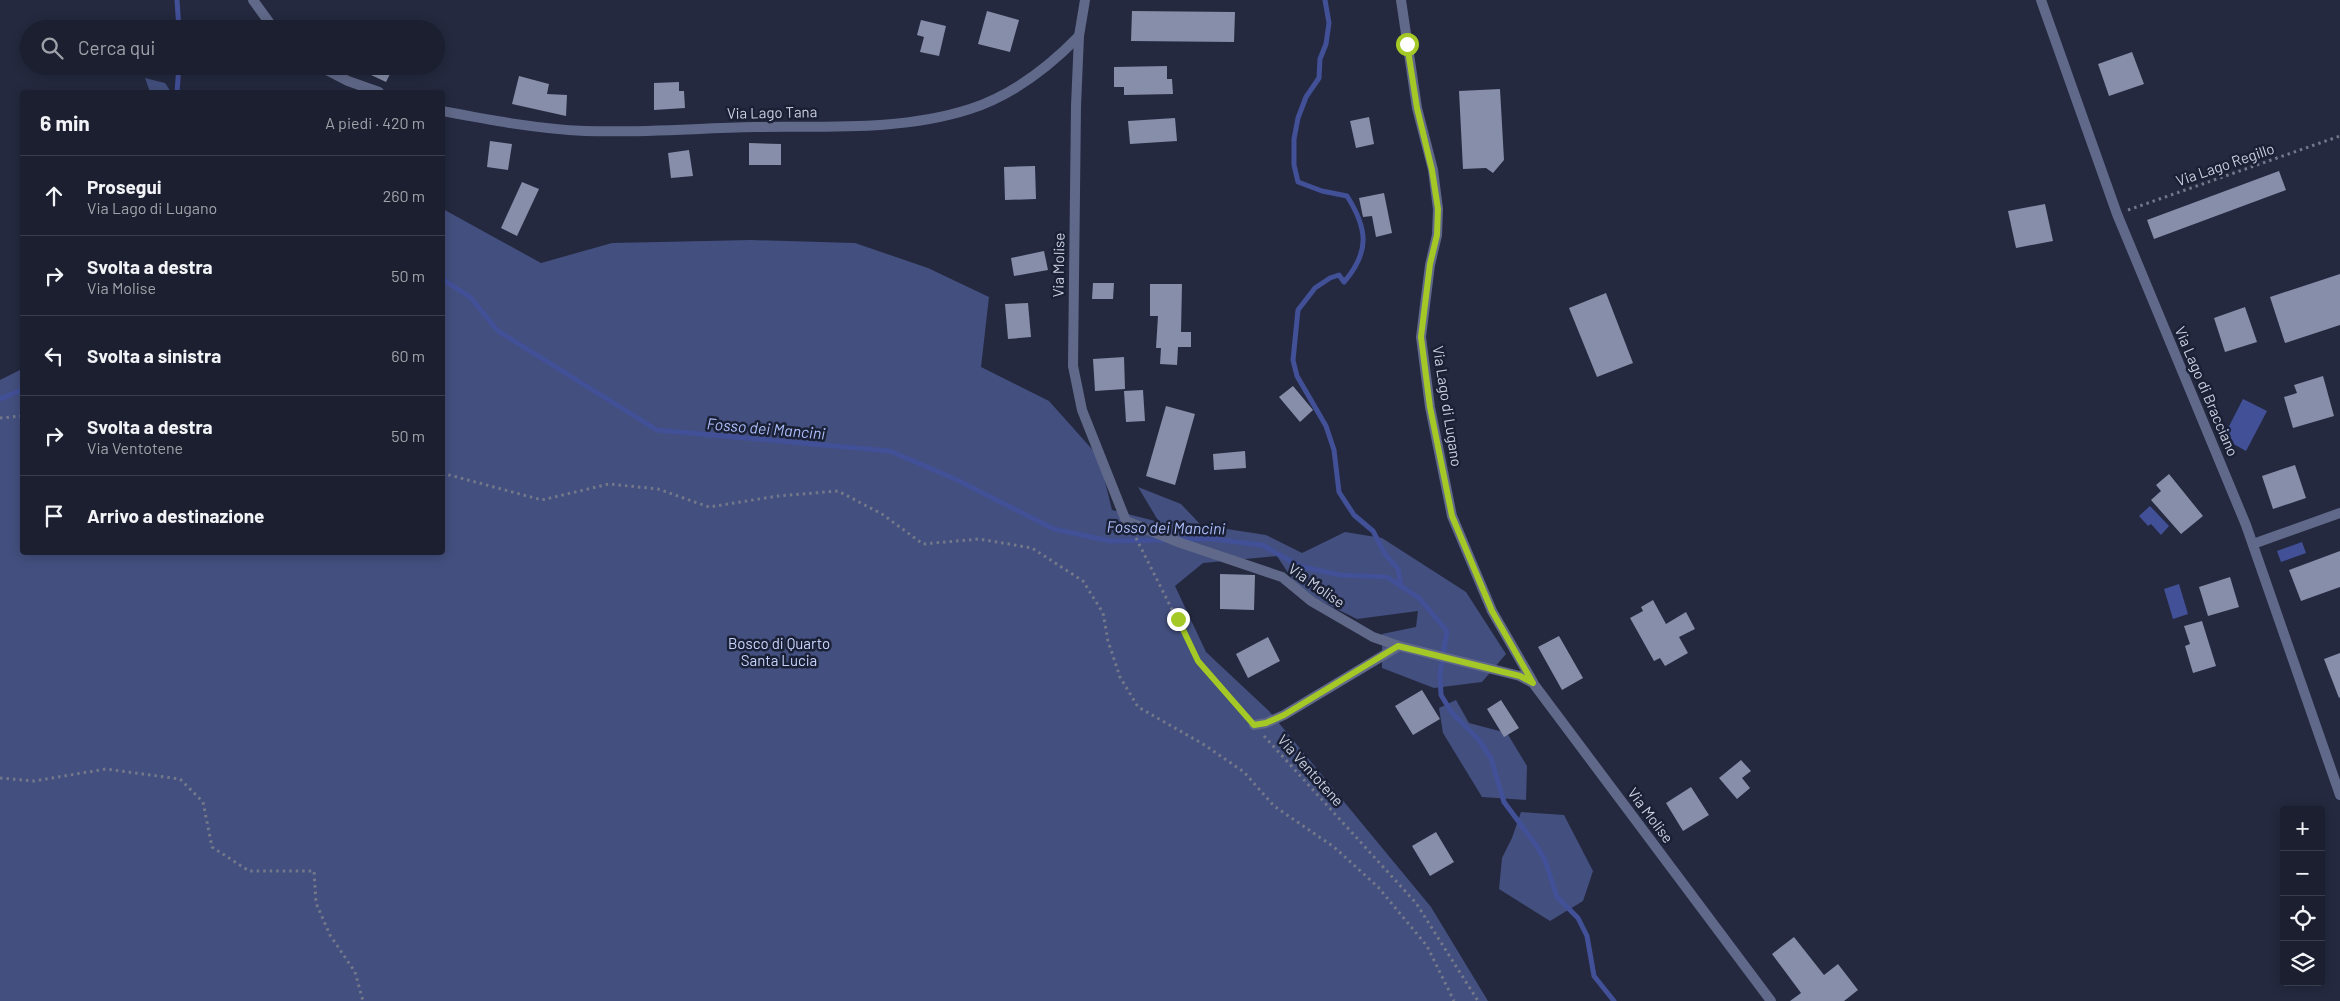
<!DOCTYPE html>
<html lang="it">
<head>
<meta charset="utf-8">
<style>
  :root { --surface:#1b1f2f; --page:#282c3b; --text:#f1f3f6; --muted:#a0a2aa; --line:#393d4b }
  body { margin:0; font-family:Barlow,sans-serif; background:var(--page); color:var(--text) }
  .controls { position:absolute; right:15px; bottom:15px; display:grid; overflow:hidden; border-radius:5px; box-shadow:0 2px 12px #0003 }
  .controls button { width:45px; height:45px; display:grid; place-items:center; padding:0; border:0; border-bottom:1px solid var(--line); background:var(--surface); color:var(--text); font:25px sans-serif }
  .stop { position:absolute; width:15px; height:15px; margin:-11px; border:4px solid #a4c825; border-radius:50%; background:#fff }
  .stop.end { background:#a4c825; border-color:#fff; box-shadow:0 1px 5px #0008 }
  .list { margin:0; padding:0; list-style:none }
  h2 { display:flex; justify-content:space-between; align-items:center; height:65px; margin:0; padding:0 20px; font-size:21px }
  h2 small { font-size:16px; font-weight:400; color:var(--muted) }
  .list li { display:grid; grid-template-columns:32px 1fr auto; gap:15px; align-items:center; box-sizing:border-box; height:80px; padding:0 20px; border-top:1px solid var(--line) }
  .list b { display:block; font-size:19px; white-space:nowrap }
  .list p { margin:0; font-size:16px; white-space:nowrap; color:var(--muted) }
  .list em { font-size:16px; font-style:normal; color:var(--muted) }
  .icon { flex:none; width:28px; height:28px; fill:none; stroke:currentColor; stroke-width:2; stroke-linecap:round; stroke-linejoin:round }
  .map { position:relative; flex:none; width:2340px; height:1001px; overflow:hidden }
  .search { position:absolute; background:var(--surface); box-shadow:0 2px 12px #0003; left:20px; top:20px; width:425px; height:55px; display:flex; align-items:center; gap:12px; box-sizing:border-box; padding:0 18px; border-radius:28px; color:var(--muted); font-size:19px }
  .panel { position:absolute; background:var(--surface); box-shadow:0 2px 12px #0003; left:20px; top:90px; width:425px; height:465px; border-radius:5px }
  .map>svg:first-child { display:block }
  .green { fill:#434f7e }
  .water { fill:#425098 }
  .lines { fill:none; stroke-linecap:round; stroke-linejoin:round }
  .stream { stroke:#425098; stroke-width:5 }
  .building { fill:#868ea9 }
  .path { stroke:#73788b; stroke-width:3; stroke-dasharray:2.5 4; stroke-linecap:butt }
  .minor { stroke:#606989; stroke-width:10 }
  .route { stroke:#a4c825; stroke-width:6 }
  .labels { text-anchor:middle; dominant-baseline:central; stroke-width:5; stroke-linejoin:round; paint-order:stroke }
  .street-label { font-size:15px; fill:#ccd1e0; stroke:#1a2035 }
  .park-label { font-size:15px; fill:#c8d4fd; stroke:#1a2035 }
  .water-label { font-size:16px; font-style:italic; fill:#aebffc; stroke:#1a2035 }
</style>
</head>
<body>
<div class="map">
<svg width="2340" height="1001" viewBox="0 0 2340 1001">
  <rect width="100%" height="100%" fill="#24293f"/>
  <g class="green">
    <polygon points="145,78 165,83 171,92 150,92"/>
    <polygon points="443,209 541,263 612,243 751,240 855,243 928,268 989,297 981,367 1049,401 1099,457 1112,510 1159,522 1138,487 1181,504 1201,525 1266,535 1302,553 1345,532 1382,538 1466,592 1506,654 1482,682 1434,688 1382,668 1382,634 1416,627 1418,611 1357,619 1300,591 1277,556 1203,563 1175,586 1206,652 1269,711 1431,907 1488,1001 0,1001 0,380 22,369 22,552 442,552"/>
    <polygon points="1456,700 1469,723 1507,733 1527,766 1526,800 1482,797 1443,733 1439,708"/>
    <polygon points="1521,812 1564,815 1593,871 1583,901 1550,921 1499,889 1502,858 1512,838"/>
  </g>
  <g class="water">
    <polygon points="2243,399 2267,411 2246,451 2223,438"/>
    <polygon points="2150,506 2169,526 2161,535 2151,524 2148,526 2139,516"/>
    <polygon points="2302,542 2306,553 2281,562 2277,551"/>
    <polygon points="2179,584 2188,614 2173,619 2164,589"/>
  </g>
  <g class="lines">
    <g class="stream">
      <polyline points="177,0 179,29"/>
      <path d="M 1325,0 L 1329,23 L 1326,44 L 1320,59 L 1319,78 L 1306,97 L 1298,118 L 1294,139 L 1294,165 L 1298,182 L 1322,191 L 1347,196 C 1368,229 1370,252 1344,282 L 1339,275 L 1330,278 L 1315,288 L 1298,310 L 1293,360 L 1297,376 L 1326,426 L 1334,450 L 1339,492 L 1354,515 L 1373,531 L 1385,554 L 1398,569 L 1401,587"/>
      <polyline points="177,92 179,66"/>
      <polyline points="442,279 470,297 498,331 657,430 890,451 955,479 1054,529 1110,541 1164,540"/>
      <polyline points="0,399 22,390"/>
      <polyline points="1180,539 1213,539 1262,545 1299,566 1340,575 1387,577 1419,598 1447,631 1440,674 1441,695 1452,713 1479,740 1491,758 1504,802 1536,845 1545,860 1557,897 1578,918 1587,936 1594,976 1614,1001"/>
    </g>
  </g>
  <g class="building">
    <polygon points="987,11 1019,20 1010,52 978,44"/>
    <polygon points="1132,11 1235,12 1234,42 1131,41"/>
    <polygon points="921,20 946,26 939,56 920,52 924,37 917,35"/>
    <polygon points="2132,52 2144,84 2109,96 2098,64"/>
    <polygon points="352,66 394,66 386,82"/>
    <polygon points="1167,66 1167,79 1172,79 1173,94 1124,95 1124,87 1114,87 1114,67"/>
    <polygon points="519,76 549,84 547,94 567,95 566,116 512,104"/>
    <polygon points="679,82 679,91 684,91 685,108 654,110 654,83"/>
    <polygon points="1500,89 1504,160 1493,173 1486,168 1463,169 1459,91"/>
    <polygon points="1369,117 1374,144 1356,148 1350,121"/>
    <polygon points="1175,118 1177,141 1130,144 1128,121"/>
    <polygon points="490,141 512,144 508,170 487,167"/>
    <polygon points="749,143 781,144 781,165 749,165"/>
    <polygon points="689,150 693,176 671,178 668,153"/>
    <polygon points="1035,166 1036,199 1005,200 1004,167"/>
    <polygon points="2279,171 2286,190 2154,239 2147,220"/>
    <polygon points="522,182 539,189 517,236 501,228"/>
    <polygon points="1384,193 1392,233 1376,237 1372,216 1363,217 1359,198"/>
    <polygon points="2045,204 2053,241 2016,248 2008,211"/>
    <polygon points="1044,251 1048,270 1014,276 1011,258"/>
    <polygon points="2340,274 2340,325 2285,343 2270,297"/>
    <polygon points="1093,283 1114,283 1113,299 1092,299"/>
    <polygon points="1150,284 1182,284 1181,332 1191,332 1191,347 1178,347 1177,365 1160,364 1161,348 1156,348 1158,316 1150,316"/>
    <polygon points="1606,293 1633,363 1597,377 1569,308"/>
    <polygon points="1028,303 1031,337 1008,339 1005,304"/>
    <polygon points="2245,307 2257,342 2225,352 2214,318"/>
    <polygon points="1124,357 1125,389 1095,391 1093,359"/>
    <polygon points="2323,376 2334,416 2293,428 2284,397 2297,393 2294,385"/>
    <polygon points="1293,386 1313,410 1300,422 1279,397"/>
    <polygon points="1143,390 1145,421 1126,422 1124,391"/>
    <polygon points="1166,406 1195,414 1175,485 1146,476"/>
    <polygon points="1245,451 1246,468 1214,470 1213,454"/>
    <polygon points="2295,465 2306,498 2273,509 2262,476"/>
    <polygon points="2169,474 2203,516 2181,534 2151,500 2161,491 2156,485"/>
    <polygon points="2340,551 2340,587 2301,601 2289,570"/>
    <polygon points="1220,574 1255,575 1254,610 1220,609"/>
    <polygon points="2230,577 2239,607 2208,616 2199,587"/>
    <polygon points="1653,600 1666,624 1686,612 1695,629 1679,637 1688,653 1665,666 1660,658 1654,661 1630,618 1643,611 1641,607"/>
    <polygon points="2202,621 2216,666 2193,673 2185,646 2190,644 2184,626"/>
    <polygon points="1559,636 1583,678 1562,690 1538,647"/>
    <polygon points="1268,637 1280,661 1248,678 1236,654"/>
    <polygon points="2340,653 2340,697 2339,698 2324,659"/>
    <polygon points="1422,690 1440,719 1413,735 1395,706"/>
    <polygon points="1501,700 1519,728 1504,737 1487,709"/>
    <polygon points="1741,760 1751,771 1742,778 1750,788 1737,799 1719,778"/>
    <polygon points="1691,787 1709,815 1683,831 1666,803"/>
    <polygon points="1436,832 1454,862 1430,876 1412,846"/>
    <polygon points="1794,937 1824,975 1838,964 1858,990 1844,1001 1790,1001 1801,993 1772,954"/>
  </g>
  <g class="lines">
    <g class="path">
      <polyline points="2128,210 2340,136"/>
      <polyline points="0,418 22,416"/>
      <polyline points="442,473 542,500 609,484 658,489 709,507 778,496 838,491 882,514 923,544 979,539 1032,548 1083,581 1103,613 1108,641 1120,677 1138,707 1203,744 1244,772 1274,806 1334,847 1378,887 1427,946 1454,1001"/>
      <polyline points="1136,538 1198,661 1246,716"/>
      <polyline points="1264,736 1416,903 1478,1001"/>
      <polyline points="0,778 34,781 106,769 180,779 203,802 212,847 249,871 314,871 316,903 330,935 355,972 363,1001"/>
    </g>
    <g class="minor">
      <polyline points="253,0 274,29"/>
      <polyline points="1085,0 1079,36 1076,106 1073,366 1082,410 1126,521 1181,543 1282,577 1311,601 1373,637 1399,646 1520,676 1533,683 1771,1001"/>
      <polyline points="1401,0 1417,108 1433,170 1438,209 1437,235 1430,265 1421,337 1430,407 1452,516 1492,611 1533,682"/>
      <polyline points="2041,0 2117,214 2246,525 2340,795"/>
      <polyline points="319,66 348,81 379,92"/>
      <path d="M 442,111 C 490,120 537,129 585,131 C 642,133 699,128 755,127 C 826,126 902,131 970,109 C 1013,95 1048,68 1079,36"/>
      <polyline points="2253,544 2340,513"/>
      <polyline points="1254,725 1266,723 1284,715 1399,646"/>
    </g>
  </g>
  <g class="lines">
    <polyline class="route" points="1178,619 1198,661 1254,725 1266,723 1284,715 1398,646 1520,676 1533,683 1492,611 1452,516 1430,407 1421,337 1430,264 1437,235 1438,209 1432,170 1417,108 1407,44"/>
  </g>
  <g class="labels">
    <g class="street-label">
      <text transform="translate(772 112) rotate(-1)">Via Lago Tana</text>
      <text transform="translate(2225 164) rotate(-19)">Via Lago Regillo</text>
      <text transform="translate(1058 265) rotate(-89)">Via Molise</text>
      <text transform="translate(2207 391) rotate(67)">Via Lago di Bracciano</text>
      <text transform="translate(1448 406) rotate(81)">Via Lago di Lugano</text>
      <text transform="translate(1317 585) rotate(35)">Via Molise</text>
      <text transform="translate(1311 770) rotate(48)">Via Ventotene</text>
      <text transform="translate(1651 815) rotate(53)">Via Molise</text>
    </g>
    <g class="park-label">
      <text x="779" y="643">Bosco di Quarto<tspan x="779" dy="17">Santa Lucia</tspan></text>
    </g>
    <g class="water-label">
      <text transform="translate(766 428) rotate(5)">Fosso dei Mancini</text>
      <text transform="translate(1166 527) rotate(1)">Fosso dei Mancini</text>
    </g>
  </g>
</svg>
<div class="controls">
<button>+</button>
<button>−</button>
<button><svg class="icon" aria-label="locate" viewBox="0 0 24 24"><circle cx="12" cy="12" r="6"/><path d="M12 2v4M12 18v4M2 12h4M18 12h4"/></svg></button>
<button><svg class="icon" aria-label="layers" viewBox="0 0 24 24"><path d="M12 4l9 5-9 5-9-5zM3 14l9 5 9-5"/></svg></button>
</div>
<div class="stop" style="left:1407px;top:44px"></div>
<div class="stop end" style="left:1178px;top:619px"></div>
<div class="search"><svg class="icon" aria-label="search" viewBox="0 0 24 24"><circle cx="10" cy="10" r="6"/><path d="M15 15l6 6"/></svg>Cerca qui</div>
<section class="panel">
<h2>6 min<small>A piedi · 420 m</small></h2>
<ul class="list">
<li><svg class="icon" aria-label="ahead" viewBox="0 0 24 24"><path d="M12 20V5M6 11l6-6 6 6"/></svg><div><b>Prosegui</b><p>Via Lago di Lugano</p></div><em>260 m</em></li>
<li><svg class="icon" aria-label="right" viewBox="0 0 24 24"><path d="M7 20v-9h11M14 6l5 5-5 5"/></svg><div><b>Svolta a destra</b><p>Via Molise</p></div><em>50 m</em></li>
<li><svg class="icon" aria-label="left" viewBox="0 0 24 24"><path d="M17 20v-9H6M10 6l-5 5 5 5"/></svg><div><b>Svolta a sinistra</b></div><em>60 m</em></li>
<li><svg class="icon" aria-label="right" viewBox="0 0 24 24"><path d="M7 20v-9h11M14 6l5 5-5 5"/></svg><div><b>Svolta a destra</b><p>Via Ventotene</p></div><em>50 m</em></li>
<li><svg class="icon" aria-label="arrive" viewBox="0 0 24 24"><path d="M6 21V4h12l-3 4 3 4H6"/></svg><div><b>Arrivo a destinazione</b></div></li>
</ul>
</section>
</div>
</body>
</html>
